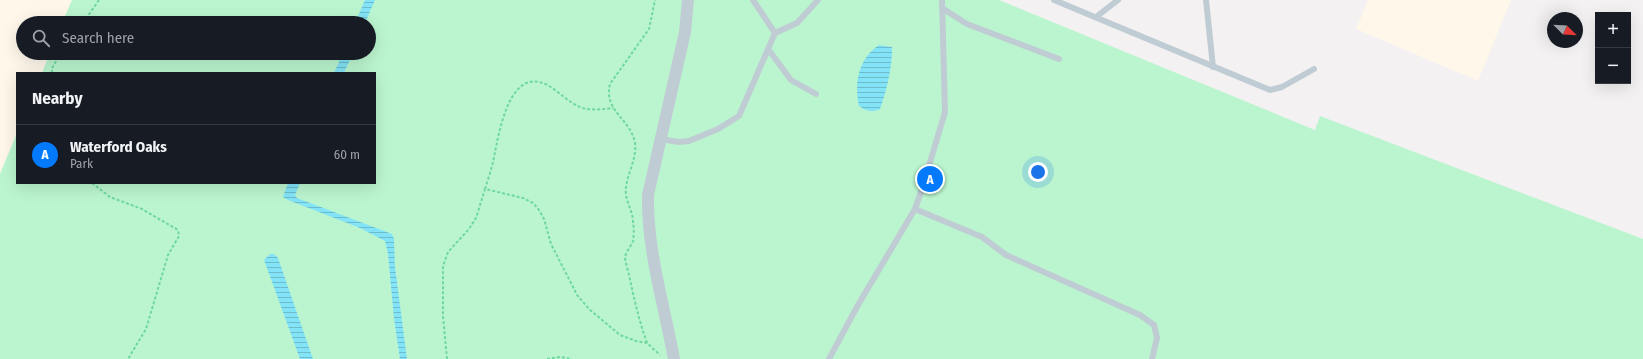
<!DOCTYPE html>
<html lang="en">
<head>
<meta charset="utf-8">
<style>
  :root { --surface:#171b24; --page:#242831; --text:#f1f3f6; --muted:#9ea1a6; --line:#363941; --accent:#037afb }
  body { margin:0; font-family:"Fira Sans Condensed",sans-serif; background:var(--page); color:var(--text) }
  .controls { position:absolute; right:12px; top:12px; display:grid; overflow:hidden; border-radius:0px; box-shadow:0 4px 16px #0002 }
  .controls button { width:36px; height:36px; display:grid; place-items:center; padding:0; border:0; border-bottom:1px solid var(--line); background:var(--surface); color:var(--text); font:20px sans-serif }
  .compass { position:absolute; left:1547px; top:12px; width:36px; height:36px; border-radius:50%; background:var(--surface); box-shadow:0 4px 16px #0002; rotate:114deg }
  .you { position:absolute; left:1038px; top:172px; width:14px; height:14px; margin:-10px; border:3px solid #fff; border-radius:50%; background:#1a73e8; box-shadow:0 0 0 6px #1a73e833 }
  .badge { display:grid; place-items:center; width:26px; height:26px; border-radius:50%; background:var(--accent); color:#fff; font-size:13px; font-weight:700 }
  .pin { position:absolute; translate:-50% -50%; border:2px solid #fff; box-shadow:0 1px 4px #0006 }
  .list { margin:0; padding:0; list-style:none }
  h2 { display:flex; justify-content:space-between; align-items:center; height:52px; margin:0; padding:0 16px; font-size:17px }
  h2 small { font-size:13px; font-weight:400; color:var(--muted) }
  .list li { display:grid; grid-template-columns:26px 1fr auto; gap:12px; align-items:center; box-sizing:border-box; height:60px; padding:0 16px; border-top:1px solid var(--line) }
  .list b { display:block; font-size:15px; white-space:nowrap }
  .list p { margin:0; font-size:13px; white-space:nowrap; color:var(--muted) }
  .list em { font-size:13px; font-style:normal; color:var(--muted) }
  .icon { flex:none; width:22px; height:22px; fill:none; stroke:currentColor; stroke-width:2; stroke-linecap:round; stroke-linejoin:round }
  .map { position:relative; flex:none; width:1643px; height:359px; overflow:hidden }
  .search { position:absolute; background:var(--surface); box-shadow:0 4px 16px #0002; left:16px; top:16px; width:360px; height:44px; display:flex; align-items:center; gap:10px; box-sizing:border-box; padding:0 14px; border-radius:22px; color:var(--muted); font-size:15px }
  .panel { position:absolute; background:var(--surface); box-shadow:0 4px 16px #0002; left:16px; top:72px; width:360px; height:112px; border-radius:0px }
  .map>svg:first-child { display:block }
  .commercial { fill:#fef7ea }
  .green { fill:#bbf5cf }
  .water { fill:url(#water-rules) }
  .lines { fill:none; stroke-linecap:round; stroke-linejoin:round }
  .path { stroke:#6fd89f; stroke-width:2; stroke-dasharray:3 2; stroke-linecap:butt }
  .lane { stroke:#c0ccd4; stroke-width:6 }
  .street { stroke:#c0ccd4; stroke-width:12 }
</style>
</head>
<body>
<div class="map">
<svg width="1643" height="359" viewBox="0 0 1643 359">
  <defs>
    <pattern id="water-rules" width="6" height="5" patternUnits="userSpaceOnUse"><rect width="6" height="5" fill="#83e4f7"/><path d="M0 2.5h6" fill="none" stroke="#6dbccb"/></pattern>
  </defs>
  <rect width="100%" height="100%" fill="#f3f1f1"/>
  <g class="commercial">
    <polygon points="0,0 72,0 62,23 23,23 23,53 50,53 42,73 17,73 17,133 0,174"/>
    <polygon points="1368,0 1511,0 1478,81 1356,29"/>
  </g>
  <polygon class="green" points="72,0 999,0 1315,130 1320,116 1643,239 1643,359 0,359 0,174 17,133 17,183 375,183 375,73 42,73 50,53 369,53 369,23 62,23"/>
  <g class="water">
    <polygon points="365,0 375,0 365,23 355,23"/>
    <path d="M 879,45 L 892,47 C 892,69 887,89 880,109 C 872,113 866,111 859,106 C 854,83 858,59 879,45 Z"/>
    <polygon points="343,53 353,53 344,73 334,73"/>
    <polygon points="288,183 300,183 295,195 297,198 392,234 394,239 395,267 407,359 400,359 394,319 388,254 385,241 360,228 288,200 283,197"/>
    <polygon points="270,254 274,254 278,258 313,359 300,359 264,260"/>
  </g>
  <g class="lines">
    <g class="path">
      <polyline points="83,23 99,0"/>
      <polyline points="52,73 52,68 61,53"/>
      <polyline points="92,183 110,197 142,209 178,230 179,236 168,255 146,329 128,359"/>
      <path d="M 485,189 C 488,179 492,168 494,157 C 499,134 509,63 549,86 C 561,93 574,108 588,109 C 596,110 605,109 613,108"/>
      <path d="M 647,343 C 639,321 634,298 629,275 C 628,270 625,262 625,257 C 626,252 631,246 633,241 C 634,235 634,228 633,222 C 633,210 624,200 626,187 C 628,172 637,158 635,143 C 631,119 603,111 610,84 L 649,29 L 655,0"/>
      <polyline points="447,359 443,316 443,266 448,252 469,229 476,218 485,189 523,198 533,203 539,210 544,219 551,244 570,281 577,295 589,309 620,335 636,341 647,343 660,355"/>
      <polyline points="547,359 560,357 572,359"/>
    </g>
    <g class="lane">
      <polyline points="753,0 775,33 797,23 818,0"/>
      <polyline points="1054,0 1270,90 1282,87 1314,69"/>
      <polyline points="1206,0 1213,67"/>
      <polyline points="942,8 967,24 1059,59"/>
      <polyline points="1096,17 1118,0"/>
      <polyline points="768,49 791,80 816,94"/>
      <polyline points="661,139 678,142 689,141 718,129 739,116 775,33"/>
      <polyline points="915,209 982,237 1006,255 1140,315 1154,325 1157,338 1152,359"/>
      <polyline points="829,359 858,305 915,209 922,189 945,112 942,0"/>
    </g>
    <path class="street" d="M 674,359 C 664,304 647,251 648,195 L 685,32 L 688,0"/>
  </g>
</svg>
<div class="controls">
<button>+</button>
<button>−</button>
</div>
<svg class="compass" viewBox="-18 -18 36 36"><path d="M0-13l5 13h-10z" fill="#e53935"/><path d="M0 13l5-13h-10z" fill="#9ea1a6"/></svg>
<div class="you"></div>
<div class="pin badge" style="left:930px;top:179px">A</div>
<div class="search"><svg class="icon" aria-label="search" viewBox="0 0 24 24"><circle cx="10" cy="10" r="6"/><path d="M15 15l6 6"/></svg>Search here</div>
<section class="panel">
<h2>Nearby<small></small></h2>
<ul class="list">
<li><span class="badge">A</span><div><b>Waterford Oaks</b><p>Park</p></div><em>60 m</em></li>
</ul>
</section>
</div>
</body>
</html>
